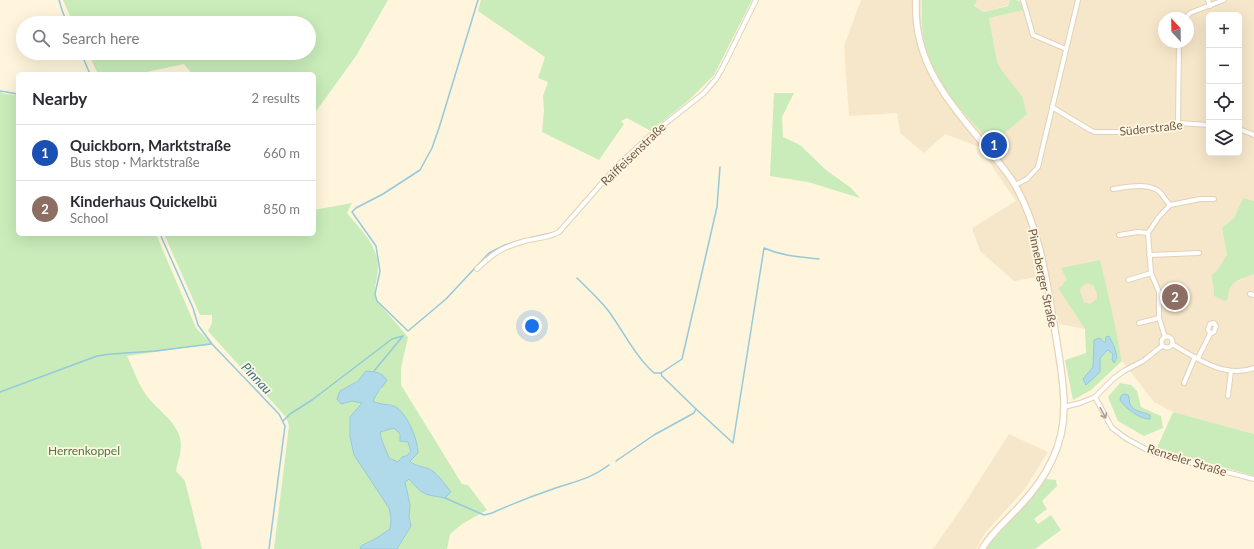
<!DOCTYPE html>
<html lang="en">
<head>
<meta charset="utf-8">
<style>
  :root { --surface:#fff; --page:#f7f7f7; --text:#2b2b33; --muted:#7c7c81; --line:#e1e1e2; --accent:#854c34 }
  body { margin:0; font-family:Lato,sans-serif; background:var(--page); color:var(--text) }
  .controls { position:absolute; right:12px; top:12px; display:grid; overflow:hidden; border-radius:6px; box-shadow:0 4px 16px #0002 }
  .controls button { width:36px; height:36px; display:grid; place-items:center; padding:0; border:0; border-bottom:1px solid var(--line); background:var(--surface); color:var(--text); font:20px sans-serif }
  .compass { position:absolute; left:1158px; top:12px; width:36px; height:36px; border-radius:50%; background:var(--surface); box-shadow:0 4px 16px #0002; rotate:338deg }
  .you { position:absolute; left:532px; top:326px; width:14px; height:14px; margin:-10px; border:3px solid #fff; border-radius:50%; background:#1a73e8; box-shadow:0 0 0 6px #1a73e833 }
  .badge { display:grid; place-items:center; width:26px; height:26px; border-radius:50%; background:var(--accent); color:#fff; font-size:13px; font-weight:700 }
  .pin { position:absolute; translate:-50% -50%; border:2px solid #fff; box-shadow:0 1px 4px #0006 }
  .list { margin:0; padding:0; list-style:none }
  h2 { display:flex; justify-content:space-between; align-items:center; height:52px; margin:0; padding:0 16px; font-size:17px }
  h2 small { font-size:13px; font-weight:400; color:var(--muted) }
  .list li { display:grid; grid-template-columns:26px 1fr auto; gap:12px; align-items:center; box-sizing:border-box; height:56px; padding:0 16px; border-top:1px solid var(--line) }
  .list b { display:block; font-size:15px; white-space:nowrap }
  .list p { margin:0; font-size:13px; white-space:nowrap; color:var(--muted) }
  .list em { font-size:13px; font-style:normal; color:var(--muted) }
  .icon { flex:none; width:22px; height:22px; fill:none; stroke:currentColor; stroke-width:2; stroke-linecap:round; stroke-linejoin:round }
  .map { position:relative; flex:none; width:1254px; height:549px; overflow:hidden }
  .search { position:absolute; background:var(--surface); box-shadow:0 4px 16px #0002; left:16px; top:16px; width:300px; height:44px; display:flex; align-items:center; gap:10px; box-sizing:border-box; padding:0 14px; border-radius:22px; color:var(--muted); font-size:15px }
  .panel { position:absolute; background:var(--surface); box-shadow:0 4px 16px #0002; left:16px; top:72px; width:300px; height:164px; border-radius:6px }
  .map>svg:first-child { display:block }
  .residential { fill:#f6e7ca; fill-rule:evenodd }
  .green { fill:#c9ecba; fill-rule:evenodd }
  .water { fill:#b0dae9; stroke:#95c9db; fill-rule:evenodd }
  .lines { fill:none; stroke-linecap:round; stroke-linejoin:round }
  .stream { stroke:#95c9db; stroke-width:1.5 }
  .street-casing { stroke:#e2d1b8; stroke-width:6 }
  .secondary-casing { stroke:#e8d3b5; stroke-width:8 }
  .street { stroke:#fff; stroke-width:4 }
  .secondary { stroke:#fff; stroke-width:5.5 }
  .oneway { stroke:#ac9d8e }
  .labels { text-anchor:middle; dominant-baseline:central; stroke-width:3.5; stroke-linejoin:round; paint-order:stroke }
  .street-label { font-size:12px; fill:#755b43; stroke:#fff7e4 }
  .park-label { font-size:12px; fill:#477c3a; stroke:#fff7e4 }
  .water-label { font-size:13px; font-style:italic; fill:#3c758b; stroke:#fff7e4 }
</style>
</head>
<body>
<div class="map">
<svg width="1254" height="549" viewBox="0 0 1254 549">
  <rect width="100%" height="100%" fill="#fef5dc"/>
  <g class="residential">
    <path d="M 861,0 L 922,0 L 921,13 L 924,39 L 929,62 L 1022,96 L 1003,72 L 997,62 L 989,18 L 1023,10 L 1021,2 L 1018,0 L 1254,0 L 1254,201 L 1243,198 L 1234,218 L 1222,228 L 1227,255 L 1223,260 L 1223,264 L 1215,274 L 1211,276 L 1214,289 L 1214,296 L 1228,299 L 1228,291 L 1232,284 L 1254,274 L 1254,434 L 1173,412 L 1154,402 L 1122,361 L 1112,312 L 1085,329 L 1059,324 L 1048,272 L 1036,277 L 1014,281 L 980,251 L 972,228 L 1016,201 L 979,147 L 945,134 L 924,153 L 900,133 L 897,113 L 849,116 L 844,46 ZM 1209,15 L 1239,15 L 1239,153 L 1209,153 ZM 1164,18 L 1188,18 L 1188,42 L 1164,42 Z"/>
    <polygon points="977,0 1010,0 1008,5 984,12 973,5"/>
    <polygon points="1009,434 1048,452 1025,489 985,533 976,549 933,549 961,509"/>
  </g>
  <g class="green">
    <polygon points="63,0 388,0 356,56 314,114 314,74 192,74 184,64 137,74 98,74 88,53 309,53 309,23 73,23"/>
    <polygon points="481,0 752,0 714,75 689,100 651,131 627,118 621,121 624,124 599,160 542,132 544,110 543,96 548,82 538,78 545,57 478,11"/>
    <path d="M 922,0 L 977,0 L 974,6 L 984,12 L 1008,6 L 1010,0 C 1020,0 1020,0 1024,10 L 989,18 L 997,62 L 1003,72 L 1022,96 L 1027,114 L 992,144 C 972,121 939,89 929,61 C 922,42 921,20 922,0 Z"/>
    <path d="M 0,92 L 5,94 L 18,95 L 18,234 L 156,234 L 196,328 L 212,344 L 127,356 C 133,368 137,381 144,392 C 154,408 176,420 180,438 C 183,449 178,460 176,471 L 185,481 L 202,549 L 0,549 Z"/>
    <polygon points="774,93 794,93 782,117 783,137 800,145 826,170 851,188 860,198 808,182 770,176"/>
    <path d="M 1243,198 L 1254,201 L 1254,274 C 1240,280 1228,281 1228,299 L 1225,301 L 1214,296 L 1214,289 L 1211,275 C 1221,271 1221,261 1227,255 L 1222,228 L 1234,218 Z"/>
    <path d="M 352,203 L 347,213 C 360,229 378,245 378,267 C 378,279 372,290 377,301 L 408,337 L 401,368 L 401,385 L 462,484 L 468,485 L 487,510 L 462,524 L 450,534 L 447,549 L 397,549 L 411,526 L 409,517 L 410,505 L 405,482 L 408,478 C 423,495 423,494 445,498 C 442,484 439,473 425,467 C 419,465 414,464 410,460 L 418,453 L 395,406 L 380,404 L 373,401 L 375,395 L 382,389 L 366,371 L 358,381 L 340,391 L 341,404 L 352,401 L 362,403 L 354,455 L 389,508 L 391,519 L 390,529 L 375,539 L 362,544 L 360,549 L 274,549 L 289,426 L 286,417 L 208,331 L 212,323 L 212,315 L 200,315 L 164,234 L 314,234 L 314,210 Z"/>
    <path d="M 1100,260 L 1112,311 L 1122,361 L 1091,390 L 1073,400 L 1065,360 L 1086,353 L 1085,329 L 1058,288 L 1063,285 L 1064,281 L 1067,280 L 1061,268 ZM 1087,283 L 1094,286 L 1097,294 L 1097,299 L 1090,304 L 1084,302 L 1080,291 L 1081,287 ZM 1094,340 L 1105,343 L 1117,357 L 1112,360 L 1113,354 L 1109,350 L 1100,358 L 1100,372 L 1083,379 L 1093,367 Z"/>
    <polygon points="1120,383 1131,385 1137,391 1141,407 1161,416 1163,428 1144,436 1118,421 1108,397"/>
    <polygon points="1173,412 1254,434 1254,476 1157,448"/>
    <path d="M 394,428 L 408,442 L 411,452 L 406,456 L 402,457 L 398,462 L 389,458 C 386,449 381,441 380,432 Z"/>
    <polygon points="1046,479 1056,480 1057,486 1042,501 1047,509 1034,519 1038,524 1051,515 1061,530 1035,549 986,549 1002,528"/>
  </g>
  <g class="water">
    <polygon points="1109,336 1114,346 1117,357 1114,363 1112,360 1113,354 1108,350 1100,358 1100,372 1086,385 1083,379 1093,367 1094,340 1100,338 1105,343 1106,337"/>
    <path d="M 366,371 C 376,372 381,372 387,380 C 382,388 376,393 373,401 C 380,405 388,404 394,406 C 407,412 418,440 418,453 L 410,461 C 416,467 427,466 434,472 C 440,477 446,486 451,492 L 445,498 C 423,494 424,496 409,479 L 405,482 L 410,505 L 409,517 L 411,526 L 397,549 L 360,549 L 362,545 L 375,539 L 390,529 L 391,519 L 389,508 L 354,455 L 350,437 L 350,417 L 362,403 L 352,401 L 341,404 L 337,399 L 340,391 L 358,381 ZM 394,428 L 400,434 L 400,441 L 408,442 L 411,452 L 406,456 L 402,457 L 398,462 L 389,458 C 386,449 381,441 380,432 Z"/>
    <path d="M 1124,394 L 1128,395 C 1130,398 1129,401 1130,404 C 1133,412 1144,412 1150,415 L 1150,419 C 1141,420 1125,408 1120,400 L 1121,396 Z"/>
  </g>
  <g class="lines">
    <g class="stream">
      <polyline points="59,0 62,10 67,23"/>
      <polyline points="478,0 439,128 432,148 420,170 383,194 356,208 352,212 376,246 380,271 375,294 377,301 408,331 446,299 489,253 505,245 525,239"/>
      <polyline points="81,53 90,74"/>
      <polyline points="0,91 18,94"/>
      <polyline points="160,234 193,308 198,325 212,344 279,414 285,426 269,549"/>
      <polyline points="529,238 556,232"/>
      <path d="M 577,278 C 587,288 598,298 607,309 C 623,330 634,355 654,373 L 661,373"/>
      <polyline points="374,371 403,336"/>
      <polyline points="0,392 97,356 111,354 155,351 211,344"/>
      <polyline points="696,409 662,376 661,373 682,359 717,207 720,167"/>
      <polyline points="283,421 290,414 312,400 392,339 403,336"/>
      <path d="M 616,461 L 654,435 L 694,413 L 696,409 L 733,443 L 764,248 C 782,256 799,257 819,259"/>
      <path d="M 445,498 L 484,515 L 492,513 C 512,504 532,496 553,489 C 573,482 591,479 609,465"/>
    </g>
    <defs>
      <g id="street">
        <polyline points="1023,0 1033,35 1066,49"/>
        <polyline points="1208,0 1210,6"/>
        <polyline points="1186,18 1190,13 1224,0"/>
        <polyline points="1052,107 1090,130 1095,132 1135,132 1175,126 1178,123 1209,125"/>
        <polyline points="1178,123 1179,42"/>
        <polyline points="1239,129 1254,135"/>
        <polyline points="1015,185 1027,179 1038,167 1078,0"/>
        <path d="M 1113,189 C 1127,187 1148,182 1160,192 C 1163,196 1166,201 1170,205"/>
        <polyline points="1119,235 1138,232 1148,233"/>
        <polyline points="1149,255 1199,253"/>
        <path d="M 477,269 C 493,253 503,247 525,241 C 536,238 549,238 559,232 L 616,167 L 651,135 L 704,93 L 716,79 L 723,67 L 756,0"/>
        <polyline points="1128,280 1151,273"/>
        <polyline points="1250,294 1254,295"/>
        <polyline points="1139,323 1159,318"/>
        <circle cx="1167" cy="342" r="5.5"/>
        <polyline points="1165,337 1159,318 1159,292 1151,273 1148,233 1158,218 1170,205 1200,199 1214,199"/>
        <path d="M 1172,344 C 1196,358 1225,379 1254,368"/>
        <polyline points="1198,358 1210,334 1214,332 1216,326 1214,323 1210,324 1208,329 1210,334"/>
        <polyline points="1184,383 1195,357"/>
        <polyline points="1228,396 1231,371"/>
        <polyline points="1095,397 1112,428 1127,439 1153,453 1254,479"/>
        <polyline points="1064,407 1080,403 1095,397 1114,378 1124,371 1143,361 1162,346"/>
      </g>
      <path id="secondary" d="M 916,0 C 913,63 948,100 985,146 C 996,159 1007,171 1015,185 C 1039,227 1046,277 1054,324 C 1058,351 1064,379 1064,406 C 1064,424 1060,444 1052,460 C 1043,480 1029,497 1014,512 C 1003,524 990,535 982,549"/>
    </defs>
    <use href="#street" class="street-casing"/>
    <use href="#secondary" class="secondary-casing"/>
    <use href="#street" class="street"/>
    <use href="#secondary" class="secondary"/>
  </g>
  <defs><path id="oneway-shaft" d="M-6 0H5M1.5-3L5.5 0L1.5 3" fill="none" stroke-width="1.6" stroke-linecap="round" stroke-linejoin="round"/></defs>
  <use class="oneway" href="#oneway-shaft" transform="translate(1103 413) rotate(62)"/>
  <g class="labels">
    <g class="street-label">
      <text transform="translate(1151 128) rotate(-6)">Süderstraße</text>
      <text transform="translate(633 154) rotate(-44)">Raiffeisenstraße</text>
      <text transform="translate(1043 278) rotate(78)">Pinneberger Straße</text>
      <text transform="translate(1187 460) rotate(17)">Renzeler Straße</text>
    </g>
    <g class="park-label">
      <text x="84" y="450">Herrenkoppel</text>
    </g>
    <g class="water-label">
      <text transform="translate(257 378) rotate(47)">Pinnau</text>
    </g>
  </g>
</svg>
<div class="controls">
<button>+</button>
<button>−</button>
<button><svg class="icon" aria-label="locate" viewBox="0 0 24 24"><circle cx="12" cy="12" r="6"/><path d="M12 2v4M12 18v4M2 12h4M18 12h4"/></svg></button>
<button><svg class="icon" aria-label="layers" viewBox="0 0 24 24"><path d="M12 4l9 5-9 5-9-5zM3 14l9 5 9-5"/></svg></button>
</div>
<svg class="compass" viewBox="-18 -18 36 36"><path d="M0-13l5 13h-10z" fill="#e53935"/><path d="M0 13l5-13h-10z" fill="#7c7c81"/></svg>
<div class="you"></div>
<div class="pin badge" style="left:994px;top:145px;background:#1a4fb4">1</div>
<div class="pin badge" style="left:1175px;top:297px;background:#8d6e63">2</div>
<div class="search"><svg class="icon" aria-label="search" viewBox="0 0 24 24"><circle cx="10" cy="10" r="6"/><path d="M15 15l6 6"/></svg>Search here</div>
<section class="panel">
<h2>Nearby<small>2 results</small></h2>
<ul class="list">
<li><span class="badge" style="background:#1a4fb4">1</span><div><b>Quickborn, Marktstraße</b><p>Bus stop · Marktstraße</p></div><em>660 m</em></li>
<li><span class="badge" style="background:#8d6e63">2</span><div><b>Kinderhaus Quickelbü</b><p>School</p></div><em>850 m</em></li>
</ul>
</section>
</div>
</body>
</html>
